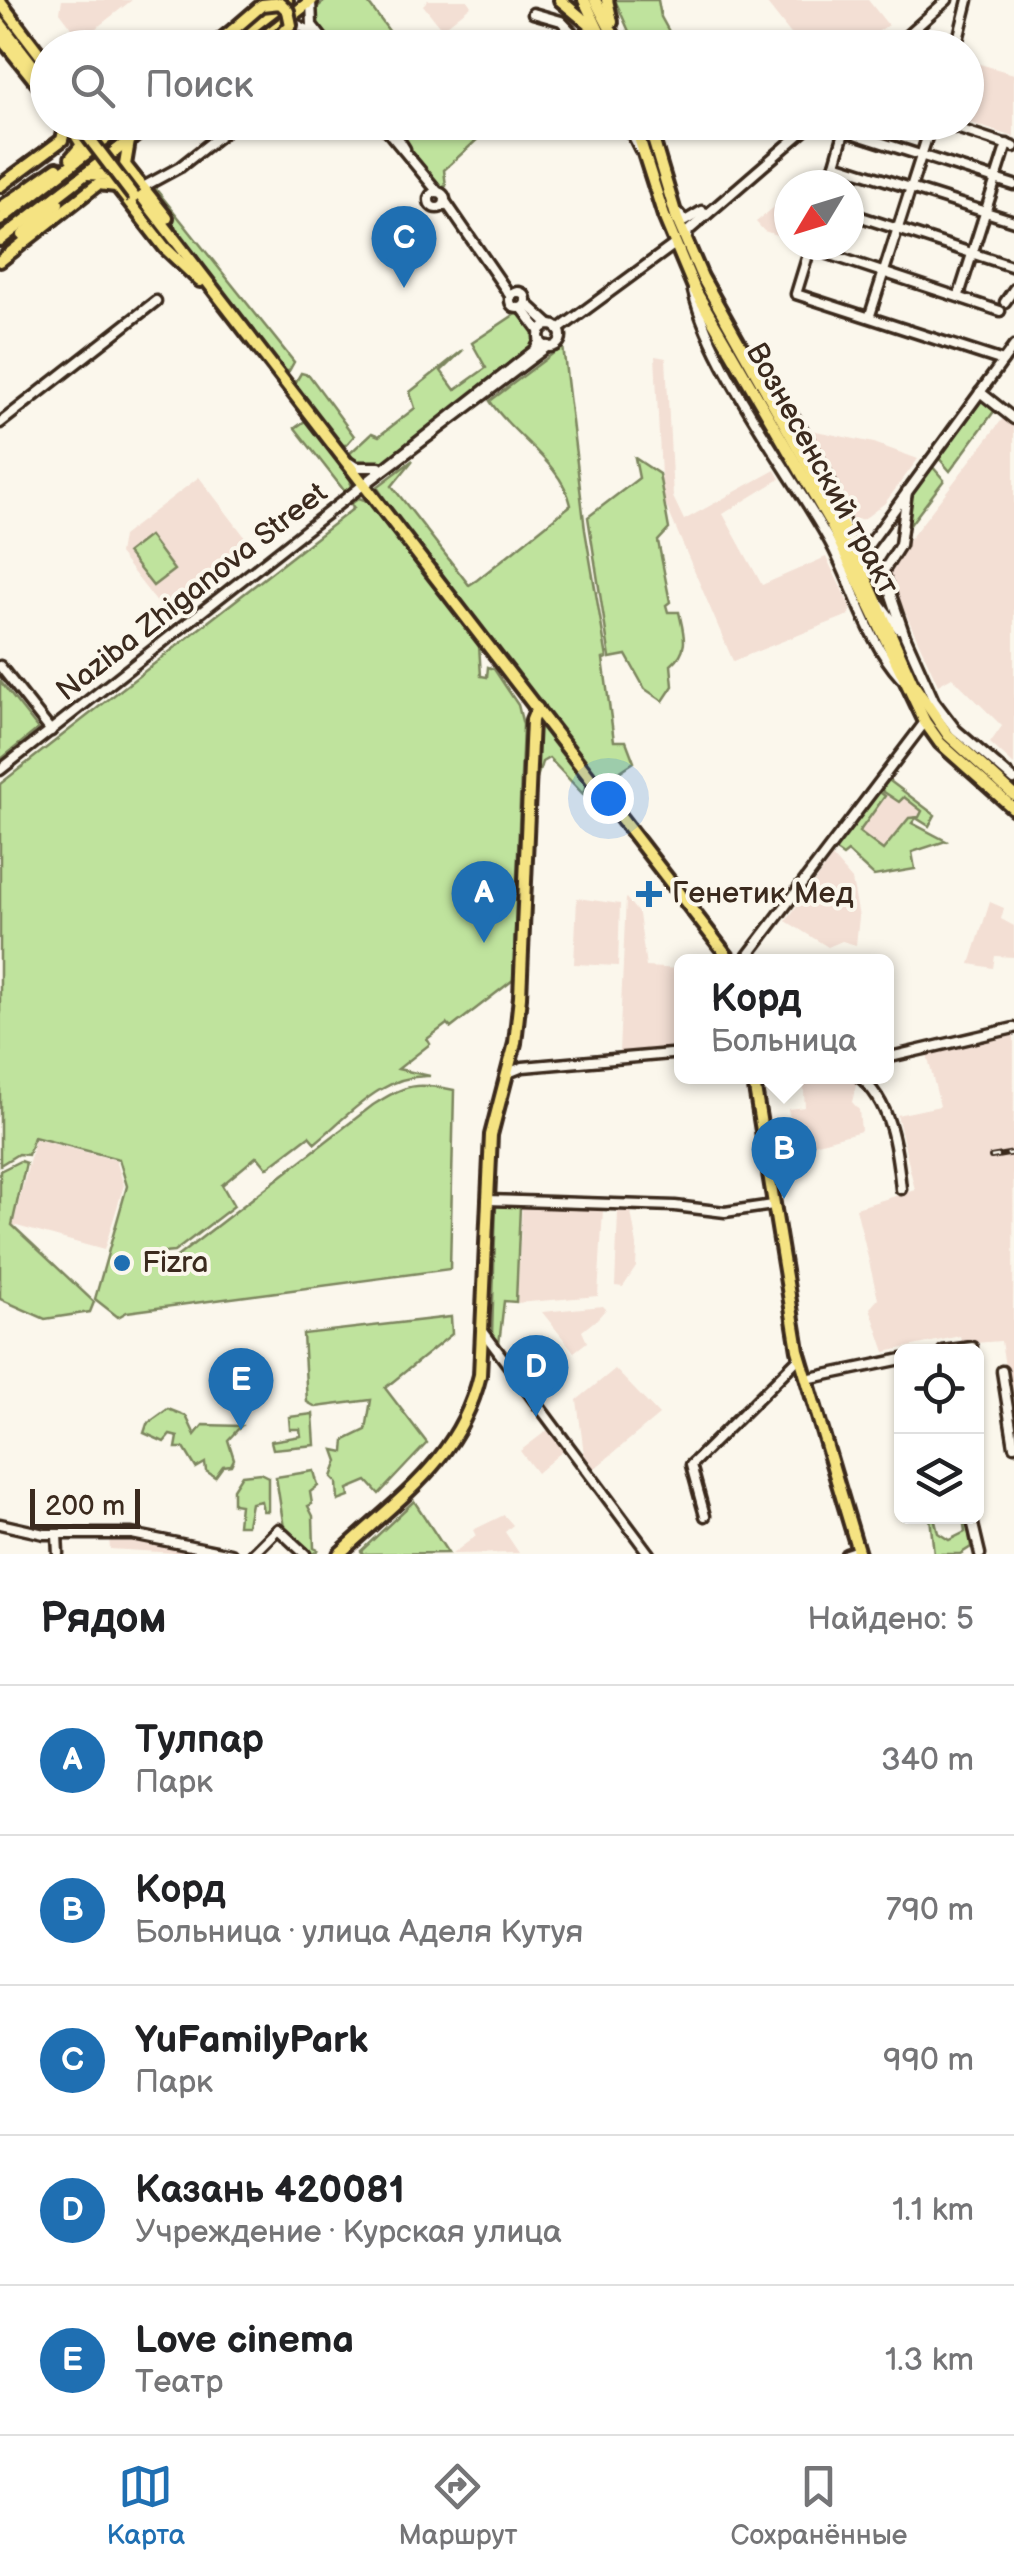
<!DOCTYPE html>
<html lang="ru">
<head>
<meta charset="utf-8">
<style>
  :root { --surface:#fff; --page:#f6f6f6; --text:#202124; --muted:#757577; --line:#e0e0e0; --accent:#1f6fb2 }
  body { margin:0; font-family:"Balsamiq Sans",sans-serif; background:var(--page); color:var(--text) }
  .controls { position:absolute; right:30px; bottom:30px; display:grid; overflow:hidden; border-radius:15px; box-shadow:0 2px 8px #0004 }
  .controls button { width:90px; height:90px; display:grid; place-items:center; padding:0; border:0; border-bottom:2px solid var(--line); background:var(--surface); color:var(--text); font:50px sans-serif }
  .compass { position:absolute; left:774px; top:170px; width:90px; height:90px; border-radius:50%; background:var(--surface); box-shadow:0 2px 8px #0004; rotate:232deg }
  .scale { position:absolute; left:30px; bottom:25px; width:110px; box-sizing:border-box; padding-left:10px; border:5px solid #3b2a1e; border-top:0; font-size:28px; line-height:35px; white-space:nowrap; color:#3b2a1e; -webkit-text-stroke:8px #fbf7ec; paint-order:stroke }
  .you { position:absolute; left:608px; top:798px; width:35px; height:35px; margin:-25px; border:8px solid #fff; border-radius:50%; background:#1a73e8; box-shadow:0 0 0 15px #1a73e833 }
  .badge { display:grid; place-items:center; width:65px; height:65px; border-radius:50%; background:var(--accent); color:#fff; font-size:32px; font-weight:700 }
  .pin { position:absolute; translate:-50% -82px; filter:drop-shadow(0 2px 5px #0008) }
  .pin::after { content:''; position:absolute; top:52px; width:35px; height:30px; background:inherit; clip-path:polygon(0 0,100% 0,50% 100%) }
  .popup { position:absolute; left:674px; top:954px; width:220px; height:130px; box-sizing:border-box; display:grid; place-content:center; border-radius:15px; background:var(--surface); filter:drop-shadow(0 2px 8px #0005); font-size:32px; white-space:nowrap; color:var(--muted) }
  .popup b { font-size:38px; color:var(--text) }
  .popup::after { content:''; position:absolute; left:50%; top:100%; margin-left:-20px; border:20px solid transparent; border-top-color:var(--surface) }
  .list { margin:0; padding:0; list-style:none }
  h2 { display:flex; justify-content:space-between; align-items:center; height:130px; margin:0; padding:0 40px; font-size:42px }
  h2 small { font-size:32px; font-weight:400; color:var(--muted) }
  .list li { display:grid; grid-template-columns:65px 1fr auto; gap:30px; align-items:center; box-sizing:border-box; height:150px; padding:0 40px; border-top:2px solid var(--line) }
  .list b { display:block; font-size:38px; white-space:nowrap }
  .list p { margin:0; font-size:32px; white-space:nowrap; color:var(--muted) }
  .list em { font-size:32px; font-style:normal; color:var(--muted) }
  .icon { flex:none; width:55px; height:55px; fill:none; stroke:currentColor; stroke-width:2; stroke-linecap:round; stroke-linejoin:round }
  .map { position:relative; flex:none; width:1014px; height:1554px; overflow:hidden }
  .search { position:absolute; background:var(--surface); box-shadow:0 2px 8px #0004; left:30px; right:30px; top:30px; height:110px; display:flex; align-items:center; gap:25px; box-sizing:border-box; padding:0 35px; border-radius:55px; color:var(--muted); font-size:38px }
  .sheet { height:880px; background:var(--surface) }
  nav { display:flex; justify-content:space-around; align-items:center; box-sizing:border-box; height:140px; border-top:2px solid var(--line); background:var(--surface); font-size:28px; color:var(--muted) }
  nav a { display:grid; justify-items:center; gap:5px }
  nav .on { color:var(--accent) }
  .map>svg:first-child { display:block }
  .built { fill:#f3dfd4 }
  .green { fill:#bfe39d; stroke:#7d865e; stroke-width:2.5 }
  .lines { fill:none; stroke-linecap:round; stroke-linejoin:round }
  .minor-casing { stroke:#3b2a1e; stroke-width:15 }
  .major-casing { stroke:#3b2a1e; stroke-width:18 }
  .minor { stroke:#fbf7ec; stroke-width:8 }
  .major { stroke:#f5e382; stroke-width:10 }
  .tram { stroke:#3b2a1e; stroke-width:2.5 }
  .rail-casing { stroke:#3b2a1e; stroke-width:6 }
  .rail { stroke:#fbf7ec; stroke-width:2.5; stroke-dasharray:8; stroke-linecap:butt }
  .major-bridge-casing { stroke:#3b2a1e; stroke-width:18; stroke-linecap:butt }
  .major-bridge { stroke:#f5e382; stroke-width:10 }
  .poi-dot { fill:#1f6fb2; stroke:#fbf7ec; stroke-width:4 }
  .labels { text-anchor:middle; dominant-baseline:central; stroke-width:8; stroke-linejoin:round; paint-order:stroke }
  .street-label { font-size:30px; fill:#3b2a1e; stroke:#fbf7ec }
  .poi-label { font-size:30px; fill:#3b2a1e; stroke:#fbf7ec; text-anchor:start }
</style>
</head>
<body>
<div class="map">
<svg width="1014" height="1554" viewBox="0 0 1014 1554">
  <rect width="100%" height="100%" fill="#fbf7ec"/>
  <filter id="ink" filterUnits="userSpaceOnUse"><feTurbulence type="fractalNoise" baseFrequency=".01" numOctaves="2"/><feDisplacementMap in="SourceGraphic" scale="20" xChannelSelector="R" yChannelSelector="G"/><feConvolveMatrix kernelMatrix="1 2 1 2 8 2 1 2 1" color-interpolation-filters="sRGB"/></filter>
  <g filter="url(#ink)">
    <g class="built">
      <polygon points="62,0 132,0 81,40 60,12"/>
      <polygon points="428,0 467,0 471,6 442,29 423,5"/>
      <polygon points="764,0 868,0 888,25 856,47 801,47"/>
      <polygon points="966,60 1014,74 1014,137 967,122"/>
      <polygon points="789,195 789,239 764,231 756,222"/>
      <polygon points="655,356 666,358 673,497 684,520 775,470 780,479 723,514 762,585 826,557 851,608 849,615 733,661 662,496"/>
      <polygon points="1004,417 1014,425 1014,765 990,743 1002,726 952,677 938,685 886,570"/>
      <polygon points="811,430 874,443 918,459 885,503 864,519 852,520"/>
      <polygon points="199,477 249,542 162,609 119,554 122,536"/>
      <polygon points="885,776 925,807 882,864 839,840"/>
      <polygon points="832,857 852,880 859,917 856,945 842,941 828,947 786,921"/>
      <polygon points="577,898 620,904 618,966 574,964"/>
      <polygon points="626,898 639,914 646,967 681,969 682,1048 619,1052"/>
      <polygon points="990,902 1004,908 1001,919 1014,926 1014,957 995,956 993,968 970,964"/>
      <polygon points="1014,1032 1013,1337 1014,1423 1001,1341 962,1344 960,1336 885,1352 870,1308 878,1299 856,1208 915,1190 897,1115 940,1106 927,1054"/>
      <polygon points="803,1077 850,1077 857,1081 852,1102 859,1110 861,1131 796,1149 788,1109 805,1107"/>
      <polygon points="35,1139 116,1160 124,1185 104,1250 13,1225"/>
      <polygon points="522,1207 603,1210 598,1296 517,1303"/>
      <polygon points="618,1212 631,1212 637,1245 636,1267 623,1287 615,1286"/>
      <polygon points="603,1306 606,1309 597,1319 582,1331 587,1342 574,1352 542,1312"/>
      <polygon points="615,1369 659,1415 594,1469 584,1454 577,1400"/>
      <polygon points="549,1429 565,1449 537,1473 520,1451"/>
      <polygon points="504,1515 513,1525 505,1532 519,1553 452,1554 476,1536 473,1530"/>
      <polygon points="123,1536 192,1554 110,1549 109,1538"/>
    </g>
    <g class="green">
      <polygon points="326,0 366,0 401,47 333,47 313,22 314,10"/>
      <polygon points="615,0 658,0 661,17 677,46 636,47"/>
      <polygon points="391,123 472,123 481,136 444,170 446,186 440,188 405,148"/>
      <polygon points="151,183 294,362 289,371 282,371 149,191"/>
      <polygon points="520,311 536,328 536,345 373,472 360,471 348,455 372,433 379,436 415,408 410,392 463,350 441,371 455,390 486,368 472,343"/>
      <path d="M 563,346 L 585,530 L 607,658 L 603,659 L 614,741 L 626,741 L 634,762 L 601,784 L 409,536 L 377,487 L 413,460 L 392,486 L 469,585 L 477,580 L 571,505 C 562,463 512,435 490,401 Z"/>
      <polygon points="301,373 309,375 354,436 346,445 341,445 294,385"/>
      <polygon points="983,398 995,410 950,471 937,456"/>
      <polygon points="305,421 351,480 350,492 346,493 295,428"/>
      <path d="M 635,458 L 659,474 L 669,529 L 658,541 L 670,602 L 666,605 L 668,612 L 679,612 C 684,635 690,649 671,665 L 673,686 L 663,701 L 645,689 L 626,655 L 610,658 L 588,517 L 639,478 Z"/>
      <polygon points="931,465 944,480 906,530 909,493"/>
      <path d="M 359,498 L 367,501 L 479,645 L 481,676 L 487,677 L 488,667 L 494,669 L 518,705 L 523,725 L 513,980 L 451,1028 L 447,1024 L 427,1039 L 430,1044 L 398,1069 L 430,1076 C 382,1074 349,1115 315,1143 L 309,1136 L 267,1168 L 257,1156 L 222,1185 L 234,1206 L 174,1252 L 164,1253 L 162,1263 L 165,1266 L 373,1105 C 407,1084 414,1082 454,1090 L 450,1269 L 127,1312 L 118,1317 L 95,1299 L 127,1186 L 119,1159 L 34,1137 L 28,1155 L 18,1154 L 0,1165 L 0,784 L 354,508 L 351,504 Z"/>
      <polygon points="149,536 174,570 153,586 127,553"/>
      <polygon points="0,681 38,729 0,760"/>
      <polygon points="540,724 586,783 583,794 549,758 542,762 535,784 536,728"/>
      <polygon points="886,778 935,815 929,826 916,818 912,823 946,841 912,852 915,869 874,876 848,852 843,856 833,849 877,790 885,796 859,832 883,850 909,818 919,817 922,811 904,797 899,802 878,788"/>
      <polygon points="20,1161 26,1163 12,1225 94,1302 90,1312 45,1319 0,1299 0,1171"/>
      <polygon points="496,1205 520,1206 516,1302 504,1301 499,1344 492,1335"/>
      <polygon points="451,1317 452,1334 385,1388 427,1443 379,1494 367,1481 348,1489 349,1497 338,1501 337,1482 332,1477 338,1461 334,1450 344,1452 345,1440 366,1430 371,1400 316,1407 307,1402 303,1334"/>
      <polygon points="168,1409 186,1416 195,1435 203,1425 241,1426 228,1440 234,1459 231,1465 223,1466 215,1477 206,1471 205,1463 196,1468 184,1448 176,1448 178,1437 170,1435 164,1442 144,1433 147,1424"/>
      <polygon points="313,1414 315,1445 273,1449 271,1441 301,1436 300,1429 290,1429 289,1417"/>
      <polygon points="314,1471 318,1486 310,1492 312,1504 308,1506 313,1516 314,1548 318,1550 313,1554 284,1528 276,1477"/>
      <polygon points="260,1473 268,1477 268,1511 263,1511 261,1501 251,1503 247,1525 238,1525 240,1505 233,1504 233,1489 242,1475"/>
      <polygon points="414,1501 448,1553 363,1554 361,1551"/>
      <polygon points="930,1517 934,1517 938,1533 949,1540 965,1532 963,1517 967,1517 971,1547 960,1554 934,1554"/>
    </g>
    <g class="lines">
      <defs>
        <g id="minor">
          <polyline points="311,1 312,25 330,48"/>
          <polyline points="533,13 561,21 587,48"/>
          <polyline points="290,21 308,30 322,48"/>
          <polyline points="893,48 947,0"/>
          <polyline points="956,48 968,0"/>
          <polyline points="289,122 293,127 299,122"/>
          <polyline points="380,122 438,192"/>
          <polyline points="388,122 405,149"/>
          <polyline points="626,122 640,150"/>
          <polyline points="938,122 1014,147"/>
          <polyline points="845,131 1014,185"/>
          <polyline points="835,164 1014,221"/>
          <polyline points="829,185 847,122"/>
          <polyline points="143,187 180,167 237,122"/>
          <circle cx="437" cy="200" r="8"/>
          <polyline points="445,201 511,297"/>
          <polyline points="678,213 685,221 702,211"/>
          <polyline points="849,213 1014,267"/>
          <polyline points="687,237 688,231 814,122"/>
          <polyline points="811,245 796,294 1003,361"/>
          <polyline points="810,248 1000,311"/>
          <path d="M 693,291 C 711,368 790,470 830,542 C 854,586 867,641 901,678"/>
          <circle cx="518" cy="300" r="8"/>
          <polyline points="959,295 1007,144"/>
          <polyline points="1005,302 1014,289"/>
          <polyline points="526,303 550,325"/>
          <polyline points="522,308 540,332"/>
          <polyline points="870,315 932,122"/>
          <circle cx="550" cy="336" r="11"/>
          <polyline points="558,330 675,244"/>
          <path d="M 762,379 C 795,407 836,483 845,526"/>
          <polyline points="980,392 1014,419"/>
          <polyline points="0,423 156,301"/>
          <polyline points="350,463 356,467 379,467"/>
          <polyline points="364,485 548,346"/>
          <polyline points="907,491 900,545 883,572 905,636 934,701 956,730 1014,780"/>
          <polyline points="859,558 1014,346"/>
          <polyline points="880,604 899,629"/>
          <polyline points="0,666 51,731"/>
          <polyline points="0,770 535,350 540,340"/>
          <polyline points="743,962 925,722"/>
          <polyline points="886,1058 1014,1028"/>
          <polyline points="508,1073 523,1067 682,1053"/>
          <path d="M 858,1076 C 892,1101 897,1151 901,1189"/>
          <polyline points="487,1200 675,1206 725,1212 773,1205"/>
          <polyline points="482,1330 649,1554"/>
          <polyline points="943,1351 972,1347"/>
          <polyline points="1002,1371 1014,1446"/>
          <polyline points="806,1379 902,1359"/>
          <polyline points="705,1516 691,1465 800,1357"/>
          <polyline points="971,1516 980,1554"/>
          <polyline points="0,1524 44,1534 132,1534 231,1554"/>
          <polyline points="57,1535 58,1554"/>
          <polyline points="253,1554 278,1529 305,1554"/>
          <polyline points="846,1554 858,1550"/>
        </g>
        <g id="major">
          <polyline points="560,0 602,35"/>
          <polyline points="584,0 607,48"/>
          <polyline points="595,0 620,48"/>
          <polyline points="607,0 612,22"/>
          <polyline points="0,2 48,65"/>
          <polyline points="0,23 48,85"/>
          <polyline points="0,37 48,97"/>
          <polyline points="211,48 233,30"/>
          <polyline points="225,48 287,0"/>
          <polyline points="250,48 312,0"/>
          <polyline points="68,122 82,145 71,158"/>
          <polyline points="94,122 101,129 119,128"/>
          <polyline points="634,122 664,216 695,290 831,524 925,722 940,743 1014,809"/>
          <polyline points="648,122 677,219 702,277 847,535 913,684 948,735 1014,795"/>
          <polyline points="129,141 125,165 167,218"/>
          <polyline points="87,174 108,175 165,248 200,281"/>
          <polyline points="0,186 62,140 66,122"/>
          <polyline points="29,188 57,168"/>
          <polyline points="139,193 732,962"/>
          <polyline points="0,208 33,186"/>
          <polyline points="0,220 127,122"/>
          <polyline points="23,235 58,203"/>
          <polyline points="0,240 153,122"/>
          <polyline points="0,261 98,184 116,186"/>
          <polyline points="753,1076 798,1350 859,1554"/>
          <path d="M 339,1554 C 399,1498 460,1459 480,1375 L 491,1135 L 515,1043 L 520,997 L 532,720 L 537,708"/>
        </g>
      </defs>
      <use href="#minor" class="minor-casing"/>
      <use href="#major" class="major-casing"/>
      <use href="#minor" class="minor"/>
      <use href="#major" class="major"/>
      <g class="tram">
        <polyline points="239,48 301,0"/>
        <polyline points="0,231 143,122"/>
      </g>
      <defs>
        <polyline id="rail" points="991,1157 1014,1153"/>
      </defs>
      <use href="#rail" class="rail-casing"/>
      <use href="#rail" class="rail"/>
      <defs>
        <g id="major-bridge">
          <polyline points="233,30 262,5 280,3 288,11 291,25 268,48"/>
          <polyline points="77,122 134,197"/>
        </g>
      </defs>
      <use href="#major-bridge" class="major-bridge-casing"/>
      <use href="#major-bridge" class="major-bridge"/>
    </g>
  </g>
  <g class="poi-dot">
    <path d="M644 879h10v10h10v10h-10v10h-10v-10h-10v-10h10z"/>
    <circle cx="122" cy="1263" r="10"/>
  </g>
  <g class="labels">
    <g class="street-label">
      <text transform="translate(822 469) rotate(61)">Вознесенский тракт</text>
      <text transform="translate(192 592) rotate(-38)">Naziba Zhiganova Street</text>
    </g>
    <g class="poi-label">
      <text x="672" y="894">Генетик Мед</text>
      <text x="142" y="1263">Fizra</text>
    </g>
  </g>
</svg>
<div class="controls">
<button><svg class="icon" aria-label="locate" viewBox="0 0 24 24"><circle cx="12" cy="12" r="6"/><path d="M12 2v4M12 18v4M2 12h4M18 12h4"/></svg></button>
<button><svg class="icon" aria-label="layers" viewBox="0 0 24 24"><path d="M12 4l9 5-9 5-9-5zM3 14l9 5 9-5"/></svg></button>
</div>
<svg class="compass" viewBox="-18 -18 36 36"><path d="M0-13l5 13h-10z" fill="#e53935"/><path d="M0 13l5-13h-10z" fill="#757577"/></svg>
<div class="scale">200 m</div>
<div class="you"></div>
<div class="pin badge" style="left:484px;top:943px">A</div>
<div class="pin badge" style="left:784px;top:1199px">B</div>
<div class="popup"><b>Корд</b>Больница</div>
<div class="pin badge" style="left:404px;top:288px">C</div>
<div class="pin badge" style="left:536px;top:1417px">D</div>
<div class="pin badge" style="left:241px;top:1430px">E</div>
<div class="search"><svg class="icon" aria-label="search" viewBox="0 0 24 24"><circle cx="10" cy="10" r="6"/><path d="M15 15l6 6"/></svg>Поиск</div>
</div>
<section class="sheet">
<h2>Рядом<small>Найдено: 5</small></h2>
<ul class="list">
<li><span class="badge">A</span><div><b>Тулпар</b><p>Парк</p></div><em>340 m</em></li>
<li><span class="badge">B</span><div><b>Корд</b><p>Больница · улица Аделя Кутуя</p></div><em>790 m</em></li>
<li><span class="badge">C</span><div><b>YuFamilyPark</b><p>Парк</p></div><em>990 m</em></li>
<li><span class="badge">D</span><div><b>Казань 420081</b><p>Учреждение · Курская улица</p></div><em>1.1 km</em></li>
<li><span class="badge">E</span><div><b>Love cinema</b><p>Театр</p></div><em>1.3 km</em></li>
</ul>
</section>
<nav>
<a class="on"><svg class="icon" aria-label="map" viewBox="0 0 24 24"><path d="M3 6l6-2 6 2 6-2v14l-6 2-6-2-6 2zM9 4v14M15 6v14"/></svg>Карта</a>
<a><svg class="icon" aria-label="directions" viewBox="0 0 24 24"><path d="M12 3l9 9-9 9-9-9zM9 14v-3h6M13 9l2 2-2 2"/></svg>Маршрут</a>
<a><svg class="icon" aria-label="saved" viewBox="0 0 24 24"><path d="M7 4h10v16l-5-4-5 4z"/></svg>Сохранённые</a>
</nav>
</body>
</html>
